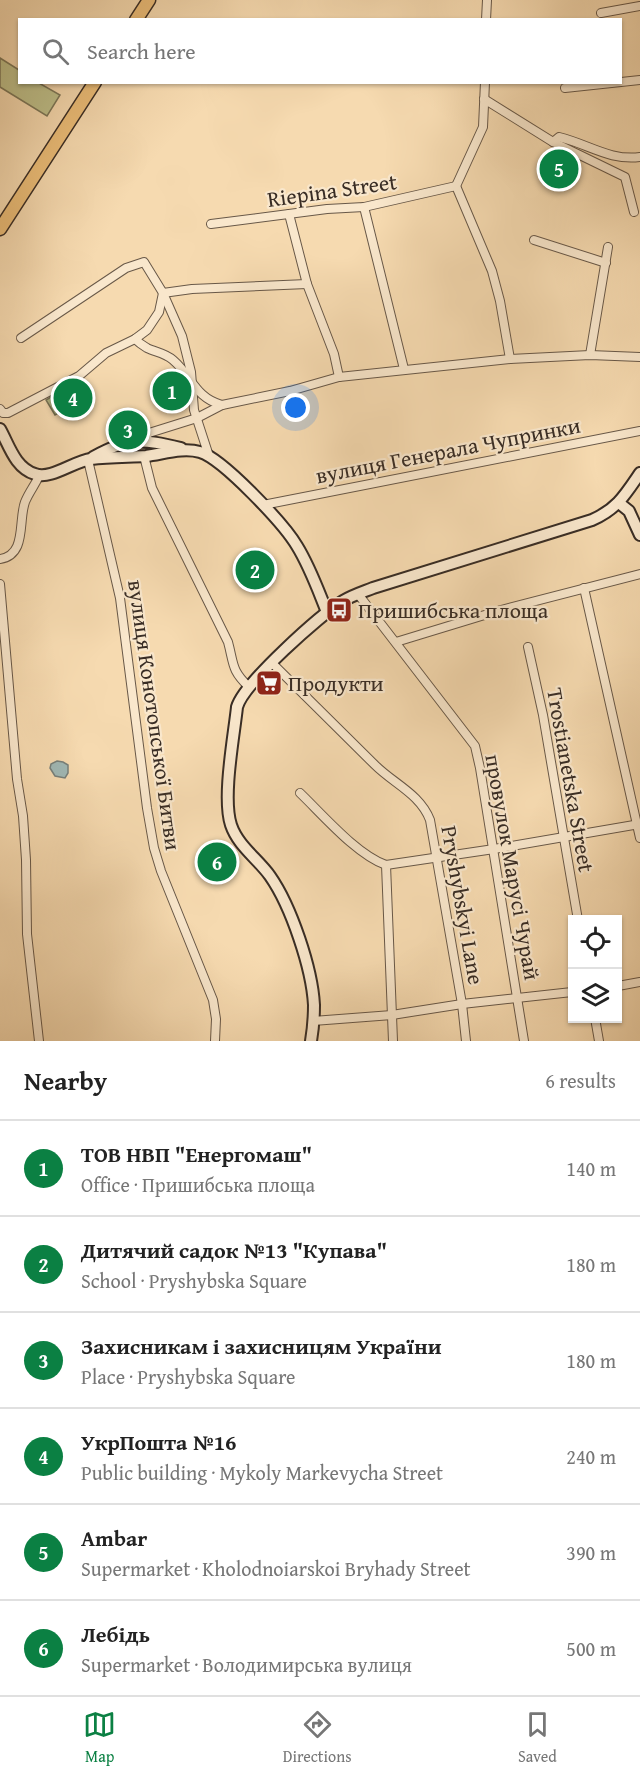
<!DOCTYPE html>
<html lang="en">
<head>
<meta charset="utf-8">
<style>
  :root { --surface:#fff; --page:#f6f6f6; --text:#222; --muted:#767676; --line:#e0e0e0; --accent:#0b8043 }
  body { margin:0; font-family:"Gentium Book Plus",serif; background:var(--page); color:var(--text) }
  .controls { position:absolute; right:18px; bottom:18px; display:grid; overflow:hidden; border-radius:0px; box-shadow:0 2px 4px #0004 }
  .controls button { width:54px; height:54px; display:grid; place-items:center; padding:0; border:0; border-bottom:2px solid var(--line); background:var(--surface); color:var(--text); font:30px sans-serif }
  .you { position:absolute; left:296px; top:408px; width:21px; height:21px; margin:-15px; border:4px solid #fff; border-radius:50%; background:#1a73e8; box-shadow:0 0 0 9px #1a73e833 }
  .badge { display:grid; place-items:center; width:39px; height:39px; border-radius:50%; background:var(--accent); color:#fff; font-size:20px; font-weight:700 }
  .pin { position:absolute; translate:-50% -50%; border:3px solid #fff; box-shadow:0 2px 6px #0006 }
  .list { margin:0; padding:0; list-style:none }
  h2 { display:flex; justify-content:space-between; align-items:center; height:78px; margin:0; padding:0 24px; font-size:26px }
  h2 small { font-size:20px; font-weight:400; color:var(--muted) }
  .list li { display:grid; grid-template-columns:39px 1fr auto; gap:18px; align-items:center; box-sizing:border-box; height:96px; padding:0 24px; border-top:2px solid var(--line) }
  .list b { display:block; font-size:22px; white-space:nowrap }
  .list p { margin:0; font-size:20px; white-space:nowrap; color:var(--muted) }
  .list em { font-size:20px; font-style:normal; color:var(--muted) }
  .icon { flex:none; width:33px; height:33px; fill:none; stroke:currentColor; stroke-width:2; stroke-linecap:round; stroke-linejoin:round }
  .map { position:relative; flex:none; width:640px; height:1041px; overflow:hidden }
  .search { position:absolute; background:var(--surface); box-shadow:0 2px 4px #0004; left:18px; right:18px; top:18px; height:66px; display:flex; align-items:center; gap:15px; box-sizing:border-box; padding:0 21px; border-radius:0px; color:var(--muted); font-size:22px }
  .sheet { height:654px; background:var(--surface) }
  nav { display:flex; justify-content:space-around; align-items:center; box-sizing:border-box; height:84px; border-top:2px solid var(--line); background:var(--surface); font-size:16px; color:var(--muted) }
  nav a { display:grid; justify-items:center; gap:3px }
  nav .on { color:var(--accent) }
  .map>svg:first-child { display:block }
  .green { fill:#bdbf8a; stroke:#7b7658; stroke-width:1.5 }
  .water { fill:#a0b8b5; stroke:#77807b; stroke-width:1.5 }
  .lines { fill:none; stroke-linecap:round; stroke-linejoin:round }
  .street-casing { stroke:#685848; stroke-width:10 }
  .secondary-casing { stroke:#392d25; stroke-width:14 }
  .primary-casing { stroke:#392d25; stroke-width:15 }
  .street { stroke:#f9e7cc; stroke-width:8 }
  .secondary { stroke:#f9e7cc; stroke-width:10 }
  .primary { stroke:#ebbd78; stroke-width:12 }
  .labels { text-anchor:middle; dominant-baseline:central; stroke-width:4.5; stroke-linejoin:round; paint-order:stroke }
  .street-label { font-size:22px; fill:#392d25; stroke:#f9e7cc }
  .poi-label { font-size:22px; fill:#392d25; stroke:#f9e7cc; text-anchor:start }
</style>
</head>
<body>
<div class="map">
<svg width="640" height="1041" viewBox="0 0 640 1041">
  <rect width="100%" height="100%" fill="#f6dab0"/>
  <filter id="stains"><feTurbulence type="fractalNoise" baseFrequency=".00333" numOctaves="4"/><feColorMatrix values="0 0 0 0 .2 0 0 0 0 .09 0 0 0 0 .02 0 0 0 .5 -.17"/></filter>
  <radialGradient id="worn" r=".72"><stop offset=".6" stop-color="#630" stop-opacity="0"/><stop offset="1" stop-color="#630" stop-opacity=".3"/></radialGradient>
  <g class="green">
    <polygon points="0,58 19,70 20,82 39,83 60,95 47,116 0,87"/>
    <polygon points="71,385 73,390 56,400 62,411 55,415 46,400"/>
  </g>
  <polygon class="water" points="57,761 63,762 68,765 68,773 65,778 55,776 50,768 51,764"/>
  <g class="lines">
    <defs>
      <g id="street">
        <polyline points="601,13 640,6"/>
        <polyline points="486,20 487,0"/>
        <polyline points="565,88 640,80"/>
        <polyline points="484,99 553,142 625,177 634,212"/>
        <path d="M 553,142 L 559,137 C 588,144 610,161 640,157"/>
        <polyline points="456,186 492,271 500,301 510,359"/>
        <polyline points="456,186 483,127 485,82"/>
        <polyline points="364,207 404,369"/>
        <polyline points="289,214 307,284 334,354 339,377"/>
        <polyline points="211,224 327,209 364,207 456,186"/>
        <polyline points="534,240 606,263"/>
        <polyline points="21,338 126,268 144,262 163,293 182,336 191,372 194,410 209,456"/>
        <path d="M 135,339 C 138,342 142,345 147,348 C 155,352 165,353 173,360 C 192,376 195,398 222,405"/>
        <polyline points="590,355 608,247"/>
        <polyline points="0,409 3,413 8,413 79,376 106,353 135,339 147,330 159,312 163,293 192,289 307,284"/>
        <polyline points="142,441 149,433 197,418 222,405 290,391 339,377 510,359 590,355 640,357"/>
        <path d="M 144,456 L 152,488 L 228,642 C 234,664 231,670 249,687"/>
        <polyline points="88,460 120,598 147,808 154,848 161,871 213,1000 216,1019 215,1041"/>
        <polyline points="263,505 640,431"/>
        <path d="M 0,559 C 27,555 18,521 25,502 C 29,492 35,485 39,476"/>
        <polyline points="0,584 17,779 23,816 26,860 27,934 39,1041"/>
        <polyline points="584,588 640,838"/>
        <polyline points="358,594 475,746 480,768 524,1041"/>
        <polyline points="396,642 501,610 640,574"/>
        <polyline points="528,647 543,715 578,920"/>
        <path d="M 272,663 C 306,697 341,731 375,765 C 394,784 420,794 430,820 L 462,1004 L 466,1041"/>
        <path d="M 300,793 C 323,815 357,855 386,865 L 393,1041"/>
        <polyline points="386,865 494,849 640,824"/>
        <polyline points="618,986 640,982"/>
        <polyline points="595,1018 599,1041"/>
        <polyline points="313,1021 392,1015 462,1004 572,992"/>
      </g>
      <g id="secondary">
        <path d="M 0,429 C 9,445 15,468 35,474 C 51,480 74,461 91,459 C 109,457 128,457 146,456 C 163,454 183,447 200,452 C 223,459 284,524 297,546 C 310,567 318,590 327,612"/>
        <path d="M 93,457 C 129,437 142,439 181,448"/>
        <polyline points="619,503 629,511 640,535"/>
        <path d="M 311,1041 C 313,1029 314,1017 314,1005 C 312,968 291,906 270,876 C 258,859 238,846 231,825 C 222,798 234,736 237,707 C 244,683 320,615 343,601 C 353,595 363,592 373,588 L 592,520 C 617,509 625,495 640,473"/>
      </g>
      <g id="primary">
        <polyline points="136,20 149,0"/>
        <polyline points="0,229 95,82"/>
      </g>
    </defs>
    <use href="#street" class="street-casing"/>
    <use href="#secondary" class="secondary-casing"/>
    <use href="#primary" class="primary-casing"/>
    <use href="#street" class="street"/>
    <use href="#secondary" class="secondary"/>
    <use href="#primary" class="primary"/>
  </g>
  <defs>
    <symbol id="bus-square" viewBox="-11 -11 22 22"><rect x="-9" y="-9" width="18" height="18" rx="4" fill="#8f2418" stroke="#f9e7cc"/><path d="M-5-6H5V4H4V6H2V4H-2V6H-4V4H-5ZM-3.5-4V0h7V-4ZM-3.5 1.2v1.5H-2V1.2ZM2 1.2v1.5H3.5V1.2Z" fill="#fff"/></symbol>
    <symbol id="supermarket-square" viewBox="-11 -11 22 22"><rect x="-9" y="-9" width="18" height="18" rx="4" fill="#8f2418" stroke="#f9e7cc"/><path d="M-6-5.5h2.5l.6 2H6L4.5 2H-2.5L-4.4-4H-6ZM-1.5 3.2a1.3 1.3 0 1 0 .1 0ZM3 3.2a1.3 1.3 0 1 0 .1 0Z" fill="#fff"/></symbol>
  </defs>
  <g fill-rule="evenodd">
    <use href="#bus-square" x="324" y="595" width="30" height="30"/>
    <use href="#supermarket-square" x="254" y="668" width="30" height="30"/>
  </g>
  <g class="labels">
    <g class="street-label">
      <text transform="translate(332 190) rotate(-8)">Riepina Street</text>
      <text transform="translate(448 450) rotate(-11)">вулиця Генерала Чупринки</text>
      <text transform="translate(155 715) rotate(82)">вулиця Конотопської Битви</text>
      <text transform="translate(571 780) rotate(80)">Trostianetska Street</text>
      <text transform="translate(513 867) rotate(80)">провулок Марусі Чурай</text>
      <text transform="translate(463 905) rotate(80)">Pryshybskyi Lane</text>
    </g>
    <g class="poi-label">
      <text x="358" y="610">Пришибська площа</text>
      <text x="288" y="683">Продукти</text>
    </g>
  </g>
  <rect width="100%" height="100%" filter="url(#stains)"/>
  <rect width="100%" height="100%" fill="url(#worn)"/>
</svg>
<div class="controls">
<button><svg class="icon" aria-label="locate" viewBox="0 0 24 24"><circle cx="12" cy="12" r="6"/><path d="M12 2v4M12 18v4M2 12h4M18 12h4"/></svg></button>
<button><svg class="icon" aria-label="layers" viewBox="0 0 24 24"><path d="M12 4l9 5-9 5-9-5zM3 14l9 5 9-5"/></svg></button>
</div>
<div class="you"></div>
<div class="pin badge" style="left:172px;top:391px">1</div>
<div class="pin badge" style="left:255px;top:570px">2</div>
<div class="pin badge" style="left:128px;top:430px">3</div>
<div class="pin badge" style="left:73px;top:398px">4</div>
<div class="pin badge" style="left:559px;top:169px">5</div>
<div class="pin badge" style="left:217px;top:862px">6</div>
<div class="search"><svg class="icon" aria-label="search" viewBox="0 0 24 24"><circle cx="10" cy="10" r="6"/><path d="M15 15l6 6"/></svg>Search here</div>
</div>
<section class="sheet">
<h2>Nearby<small>6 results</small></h2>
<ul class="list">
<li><span class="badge">1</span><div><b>ТОВ НВП &quot;Енергомаш&quot;</b><p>Office · Пришибська площа</p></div><em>140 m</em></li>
<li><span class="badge">2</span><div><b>Дитячий садок №13 &quot;Купава&quot;</b><p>School · Pryshybska Square</p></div><em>180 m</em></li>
<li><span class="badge">3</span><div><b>Захисникам і захисницям України</b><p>Place · Pryshybska Square</p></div><em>180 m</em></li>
<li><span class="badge">4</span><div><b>УкрПошта №16</b><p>Public building · Mykoly Markevycha Street</p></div><em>240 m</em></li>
<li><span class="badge">5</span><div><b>Ambar</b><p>Supermarket · Kholodnoiarskoi Bryhady Street</p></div><em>390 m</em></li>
<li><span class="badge">6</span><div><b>Лебідь</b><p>Supermarket · Володимирська вулиця</p></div><em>500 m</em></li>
</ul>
</section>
<nav>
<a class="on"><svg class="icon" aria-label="map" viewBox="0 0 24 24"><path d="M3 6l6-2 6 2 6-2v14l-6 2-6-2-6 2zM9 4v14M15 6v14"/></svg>Map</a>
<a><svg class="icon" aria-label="directions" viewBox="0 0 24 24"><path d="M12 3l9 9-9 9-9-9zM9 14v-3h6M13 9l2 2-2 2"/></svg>Directions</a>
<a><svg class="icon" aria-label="saved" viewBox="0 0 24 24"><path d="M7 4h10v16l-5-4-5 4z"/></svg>Saved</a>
</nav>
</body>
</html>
